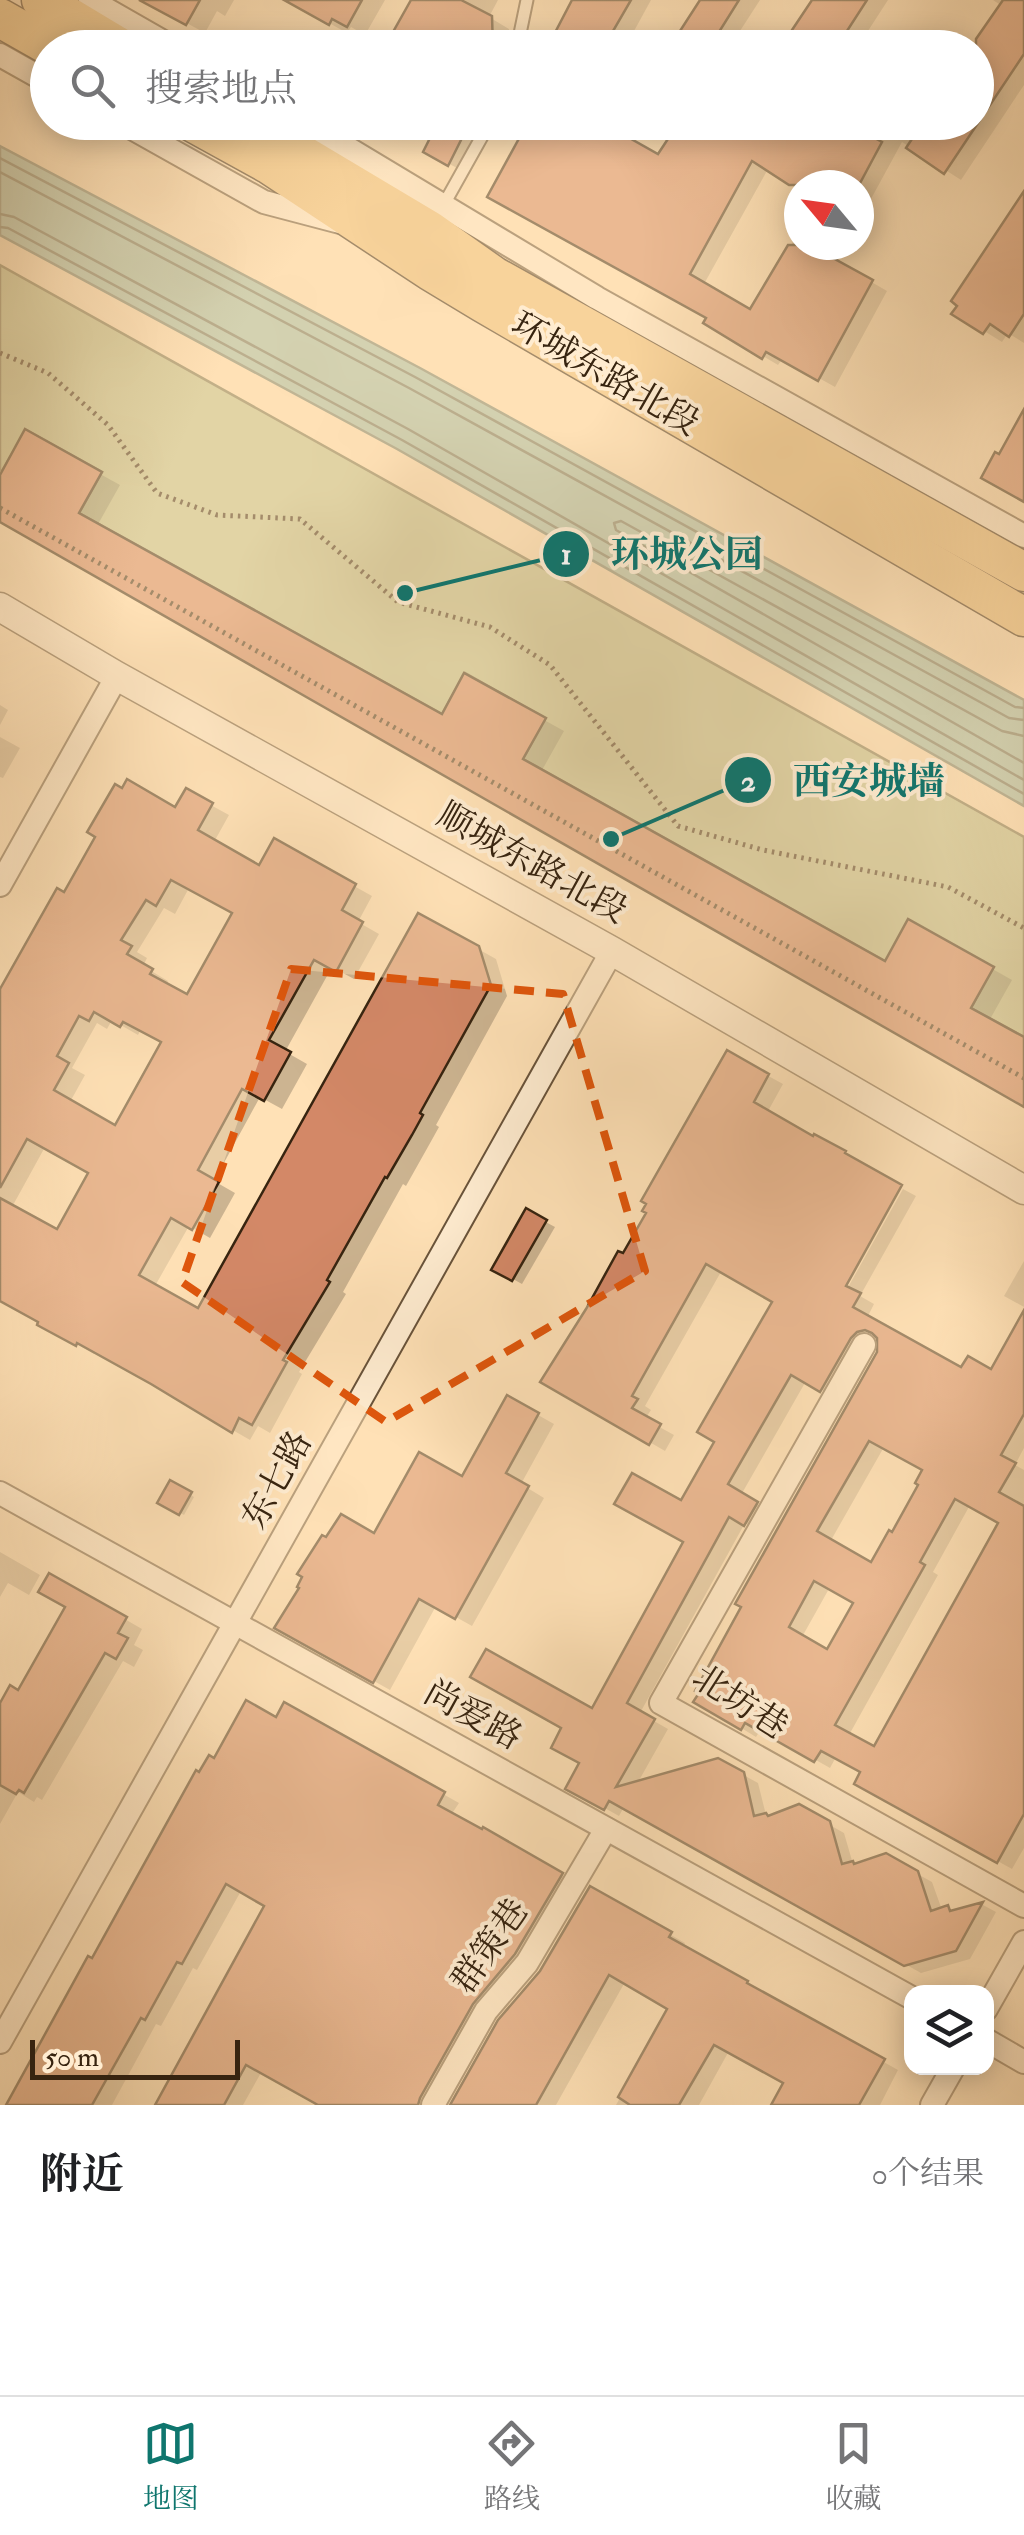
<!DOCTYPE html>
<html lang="zh">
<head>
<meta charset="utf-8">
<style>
  :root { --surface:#fff; --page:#f6f6f6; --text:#202124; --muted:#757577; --line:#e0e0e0; --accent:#0f766e }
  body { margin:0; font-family:"IM FELL Double Pica","Noto Serif SC",serif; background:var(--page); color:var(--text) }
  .controls { position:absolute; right:30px; bottom:30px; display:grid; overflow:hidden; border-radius:20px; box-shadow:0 5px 25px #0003 }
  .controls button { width:90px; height:90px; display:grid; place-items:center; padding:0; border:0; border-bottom:2px solid var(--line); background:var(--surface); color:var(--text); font:50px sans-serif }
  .compass { position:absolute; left:784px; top:170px; width:90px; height:90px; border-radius:50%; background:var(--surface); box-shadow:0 5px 25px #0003; rotate:299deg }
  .scale { position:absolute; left:30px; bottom:25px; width:210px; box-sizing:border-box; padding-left:10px; border:5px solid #372410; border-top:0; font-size:28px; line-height:35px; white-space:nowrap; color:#372410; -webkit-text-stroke:8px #ffecd0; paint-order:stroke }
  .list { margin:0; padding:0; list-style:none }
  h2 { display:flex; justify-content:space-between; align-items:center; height:130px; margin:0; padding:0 40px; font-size:42px }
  h2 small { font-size:32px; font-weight:400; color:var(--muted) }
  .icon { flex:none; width:55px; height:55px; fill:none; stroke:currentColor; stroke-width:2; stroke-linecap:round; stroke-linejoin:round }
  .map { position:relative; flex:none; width:1024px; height:2105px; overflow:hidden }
  .search { position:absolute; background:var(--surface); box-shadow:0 5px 25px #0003; left:30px; right:30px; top:30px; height:110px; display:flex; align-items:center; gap:25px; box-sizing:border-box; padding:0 35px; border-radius:55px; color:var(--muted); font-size:38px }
  .sheet { height:290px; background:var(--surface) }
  nav { display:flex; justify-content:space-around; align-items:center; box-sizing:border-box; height:140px; border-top:2px solid var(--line); background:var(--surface); font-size:28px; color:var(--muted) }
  nav a { display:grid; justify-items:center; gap:5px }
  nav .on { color:var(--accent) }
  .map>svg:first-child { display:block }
  .green { fill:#bec390; stroke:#7a7450; stroke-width:2.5 }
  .water { fill:#a0beac; stroke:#76806e; stroke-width:2.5 }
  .shadow { fill:#0003; fill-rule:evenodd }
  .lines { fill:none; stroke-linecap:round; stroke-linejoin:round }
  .shore { stroke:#6c715e; stroke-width:2.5 }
  .building { fill:#d38867; stroke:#372410; stroke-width:2.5; fill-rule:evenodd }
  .service-casing { stroke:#69533a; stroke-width:15 }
  .minor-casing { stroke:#69533a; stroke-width:26 }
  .tertiary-casing { stroke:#69533a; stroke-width:31 }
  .primary-casing { stroke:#372410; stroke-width:41 }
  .path { stroke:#372410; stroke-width:5; stroke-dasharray:2.5 5; stroke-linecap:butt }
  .service { stroke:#ffecd0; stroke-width:11 }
  .minor { stroke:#ffecd0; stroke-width:22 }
  .tertiary { stroke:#ffecd0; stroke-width:28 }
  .primary { stroke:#f0c07b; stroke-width:38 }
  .marked { fill:none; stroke:#df560c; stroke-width:8; stroke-dasharray:20 12; stroke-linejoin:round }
  .labels { text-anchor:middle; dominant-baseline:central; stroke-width:8; stroke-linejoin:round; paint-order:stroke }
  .street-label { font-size:35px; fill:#372410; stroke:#ffecd0 }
  .leader { fill:none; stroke:#0f766e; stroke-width:4 }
  .callout-dot { fill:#0f766e; stroke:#ffecd0; stroke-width:4 }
  .mark-label { font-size:30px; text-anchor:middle; font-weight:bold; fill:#fff }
  .callout-label { font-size:38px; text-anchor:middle; font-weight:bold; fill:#0f766e; stroke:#ffecd0; stroke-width:8; stroke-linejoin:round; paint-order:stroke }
</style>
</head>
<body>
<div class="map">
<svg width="1024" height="2105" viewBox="0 0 1024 2105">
  <rect width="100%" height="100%" fill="#ffe1b6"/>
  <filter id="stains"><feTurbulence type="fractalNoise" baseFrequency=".002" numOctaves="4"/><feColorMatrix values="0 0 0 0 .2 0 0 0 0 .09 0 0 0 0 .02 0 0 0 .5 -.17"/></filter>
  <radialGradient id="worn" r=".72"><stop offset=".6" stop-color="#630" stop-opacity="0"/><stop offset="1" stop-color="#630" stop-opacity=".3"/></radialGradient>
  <polygon class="green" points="0,265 1024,837 1024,1037 971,1008 993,967 885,961 523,759 545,718 465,673 442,714 79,513 102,472 26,430 2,471 0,470"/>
  <polygon class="water" points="0,146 420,368 1024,700 1024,806 397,449 0,235"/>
  <g class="shadow">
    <polygon points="163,0 234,0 225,16 217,11 205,33 159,8"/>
    <polygon points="288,0 385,0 365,35 351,27 347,33"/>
    <polygon points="413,0 498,0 489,17 509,29 510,48 392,48"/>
    <polygon points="575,0 651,0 628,42 549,48"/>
    <polygon points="703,0 760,0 729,48 672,48"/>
    <polygon points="815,0 888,0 857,48 783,48"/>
    <polygon points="993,0 1024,0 1024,85 961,180 902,142 859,221 859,185 799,185 799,189 768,169 704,284 751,312 799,232 799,245 846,245 837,262 887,291 835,387 783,358 778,365 706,322 709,318 490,196 659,158 682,122 976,122 976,48 974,48 1002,6"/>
    <polygon points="906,39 920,48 900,48"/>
    <polygon points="441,122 492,122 466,173 426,151"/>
    <polygon points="1024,196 1024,343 1008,333 1002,342 955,313"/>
    <polygon points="26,433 120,485 97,526 442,717 465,676 564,731 541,772 886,964 909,922 1012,980 989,1021 1024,1040 1024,1104 0,520 0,473 3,474"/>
    <polygon points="0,705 8,710 0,725"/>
    <polygon points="0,737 20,748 3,778 0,777"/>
    <path d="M 187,792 L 229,815 L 214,842 L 260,868 L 275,842 L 372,896 L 358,922 L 379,934 L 354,979 L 332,967 L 286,1050 L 286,1052 L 307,1064 L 282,1109 L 260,1097 L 214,1181 L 235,1193 L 210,1238 L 189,1226 L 155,1286 L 199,1311 L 419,916 L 496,959 L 507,996 L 436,1125 L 439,1127 L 429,1145 L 406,1186 L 403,1184 L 343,1292 L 346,1294 L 299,1372 L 302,1374 L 270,1433 L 258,1426 L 250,1440 L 95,1351 L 94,1354 L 57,1333 L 42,1321 L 0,1298 L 0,1011 L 65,895 L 176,811 ZM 189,888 L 235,913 L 188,998 L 166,986 L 168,981 L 143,966 L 147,958 L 137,952 L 164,908 L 175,914 ZM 112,1020 L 138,1035 L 141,1029 L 164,1042 L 116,1128 L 70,1102 L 85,1075 L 72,1068 L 97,1023 L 107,1029 ZM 45,1147 L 92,1172 L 58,1233 L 12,1207 Z"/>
    <path d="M 728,1054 L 783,1084 L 767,1113 L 838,1296 L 842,1298 L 903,1189 L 916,1196 L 860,1296 L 874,1304 L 867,1318 L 962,1370 L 992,1372 L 1024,1315 L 1024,1448 L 1015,1465 L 1024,1470 L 1024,1848 L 1012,1869 L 857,1783 L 863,1772 L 836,1757 L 830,1768 L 761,1729 L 756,1737 L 697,1701 L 879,1353 L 878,1338 L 866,1345 L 836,1398 L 806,1381 L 741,1495 L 771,1512 L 760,1532 L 745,1523 L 640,1713 L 668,1729 L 637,1784 L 718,1761 L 758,1783 L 766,1815 L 770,1818 L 798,1807 L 844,1833 L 853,1864 L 856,1866 L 885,1856 L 932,1882 L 942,1910 L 948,1908 L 956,1912 L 983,1905 L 996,1912 L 970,1959 L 921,1973 L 624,1807 L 619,1816 L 583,1796 L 583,1763 L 593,1711 L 686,1542 L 718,1441 L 776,1301 L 722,1270 L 645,1406 L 651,1410 L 645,1419 L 674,1435 L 665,1451 L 544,1381 L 650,1212 ZM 884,1447 L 925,1469 L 922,1484 L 893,1535 L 872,1566 L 830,1542 ZM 970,1505 L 1001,1522 L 875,1750 L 849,1735 L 938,1575 L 933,1572 ZM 830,1587 L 856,1602 L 828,1652 L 802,1637 Z"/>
    <polygon points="527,1212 555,1227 522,1284 495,1269"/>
    <polygon points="1024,1261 1024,1307 1004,1296"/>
    <polygon points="508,1398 554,1424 521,1484 544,1498 472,1626 436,1606 390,1690 277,1627 375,1536 463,1480"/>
    <polygon points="171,1483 194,1497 184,1515 161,1502"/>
    <polygon points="0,1552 40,1575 29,1595 8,1583 0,1597"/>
    <polygon points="50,1576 142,1629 134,1645 143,1650 134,1667 123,1661 42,1800 37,1797 34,1802 18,1792 0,1824 0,1708 19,1693 68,1607"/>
    <polygon points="285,1705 459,1803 451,1815 484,1831 576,1884 435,2105 314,2105 316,2101 262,2071 243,2105 158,2105 268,1905 241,1891 197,1970 193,1968 161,2026 156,2024 112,2105 9,2105 93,1962 215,1761 277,1720"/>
    <polygon points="591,1889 685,1943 683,1947 761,1993 898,2070 880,2105 774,2105 786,2083 729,2051 699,2105 616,2105 670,2008 625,1982 556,2105 453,2105 542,1972"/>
  </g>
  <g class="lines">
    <g class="shore">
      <polyline points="0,158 415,377 1015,707 1024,708"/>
      <polyline points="0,172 409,388 1009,718 1024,720"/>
      <polyline points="0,214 14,217 408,429 1024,780"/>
      <polyline points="0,227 8,228 402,440 1024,794"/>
      <polyline points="1024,736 1002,731 621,521 614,523 616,530 1024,763"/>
    </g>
  </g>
  <g class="building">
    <polygon points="139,0 200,0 186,25"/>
    <polygon points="284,0 362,0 347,27 332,19 329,25"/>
    <polygon points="411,0 461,0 492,16 493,48 384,48"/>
    <polygon points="572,0 631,0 613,31 644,48 547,48"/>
    <polygon points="700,0 739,0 709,48 669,48"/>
    <polygon points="812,0 867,0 836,48 780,48"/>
    <polygon points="1003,0 1024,0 1024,54 944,174 906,148 923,122 976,122 976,39"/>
    <polygon points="438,122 470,122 448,166 423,152"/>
    <polygon points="528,122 601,122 658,154 679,122 845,122 882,142 859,185 789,185 752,161 690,274 750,309 788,245 826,245 822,252 873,280 818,381 766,352 762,359 703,323 706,318 487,197"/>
    <polygon points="1024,191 1024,314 1009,337 990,324 983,334 951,314 957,306 951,301"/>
    <polygon points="1024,409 1024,502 981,478 995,452 999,454"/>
    <polygon points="25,429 102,472 79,513 442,714 464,673 546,718 523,759 885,961 908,919 994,967 971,1008 1024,1037 1024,1107 0,522 0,475"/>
    <path d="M 127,779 L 175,807 L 186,788 L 213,803 L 198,830 L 259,865 L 274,838 L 356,884 L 342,910 L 363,922 L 336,972 L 314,960 L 269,1040 L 291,1052 L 264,1101 L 242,1089 L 198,1170 L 219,1182 L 192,1230 L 171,1218 L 139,1275 L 198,1308 L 418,913 L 479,946 L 491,985 L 420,1113 L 423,1115 L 412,1135 L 387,1178 L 385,1177 L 327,1280 L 330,1282 L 283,1360 L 287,1362 L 252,1425 L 239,1418 L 232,1433 L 151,1384 L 77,1343 L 76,1346 L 37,1325 L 38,1322 L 0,1301 L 0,1198 L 57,1229 L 88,1173 L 27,1139 L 0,1188 L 0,989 L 57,888 L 64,892 L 95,837 L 87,832 L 115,784 L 122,788 ZM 171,880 L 232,913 L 187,994 L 150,974 L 153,969 L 127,954 L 132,946 L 121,940 L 146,900 L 156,906 ZM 94,1012 L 120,1027 L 123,1022 L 161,1042 L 115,1125 L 54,1090 L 69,1063 L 57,1056 L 79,1016 L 89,1021 Z"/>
    <path d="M 727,1050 L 769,1074 L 754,1102 L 813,1136 L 814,1134 L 846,1151 L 845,1153 L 902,1185 L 846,1286 L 861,1293 L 853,1307 L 961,1367 L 968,1356 L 991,1369 L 1024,1310 L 1024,1414 L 1001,1455 L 1016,1463 L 999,1492 L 1024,1506 L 1024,1814 L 997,1863 L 854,1784 L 860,1772 L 821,1751 L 814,1762 L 745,1723 L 741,1730 L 693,1702 L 699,1693 L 695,1691 L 741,1607 L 735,1604 L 877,1352 L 877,1338 L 872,1333 L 865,1330 L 857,1332 L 851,1338 L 820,1392 L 791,1375 L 728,1484 L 758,1502 L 744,1526 L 729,1517 L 627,1703 L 655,1719 L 616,1787 L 718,1758 L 744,1772 L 754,1816 L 766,1813 L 768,1816 L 799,1804 L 830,1821 L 842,1864 L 853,1861 L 854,1864 L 886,1853 L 918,1871 L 931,1911 L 948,1905 L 950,1911 L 983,1902 L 956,1951 L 904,1966 L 609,1801 L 604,1810 L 565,1789 L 579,1763 L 551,1748 L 561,1728 L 470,1677 L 486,1649 L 592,1708 L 683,1542 L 614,1504 L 632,1473 L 681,1500 L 714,1442 L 697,1432 L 772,1302 L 706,1264 L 632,1396 L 638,1399 L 632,1408 L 661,1424 L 649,1445 L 540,1382 L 586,1309 L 618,1251 L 623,1253 L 646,1213 L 642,1211 L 646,1204 L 641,1201 ZM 869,1441 L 922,1470 L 915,1483 L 918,1485 L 892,1532 L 889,1530 L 871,1562 L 817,1531 ZM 955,1499 L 998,1523 L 874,1746 L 835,1725 L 925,1565 L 920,1562 ZM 814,1581 L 853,1603 L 827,1649 L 789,1627 Z"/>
    <polygon points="526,1208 547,1220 512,1281 491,1270"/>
    <polygon points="507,1395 539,1413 506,1473 529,1486 455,1619 419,1599 373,1683 274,1628 299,1588 297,1587 302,1577 297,1574 322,1535 326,1537 341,1514 374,1533 419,1452 462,1476"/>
    <polygon points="170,1480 192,1492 179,1515 157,1503"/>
    <polygon points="49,1573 127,1617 118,1633 128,1638 116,1659 105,1653 24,1793 19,1790 16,1794 0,1785 0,1703 10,1685 18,1690 65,1607 38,1592"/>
    <polygon points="246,1700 276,1717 284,1702 445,1792 438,1805 482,1829 483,1827 563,1873 515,1954 473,2004 420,2098 418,2105 318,2105 246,2065 224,2105 155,2105 264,1906 226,1884 182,1964 177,1962 145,2020 141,2018 92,2105 6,2105 88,1956 92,1958 196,1770 199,1772 209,1755 214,1758"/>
    <polygon points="590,1886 672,1932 669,1937 748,1981 747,1983 885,2059 859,2105 771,2105 783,2083 714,2045 679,2105 630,2105 618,2097 667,2009 609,1975 536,2105 450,2105 498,2020 540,1971"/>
  </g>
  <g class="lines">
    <defs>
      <g id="service">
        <polyline points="517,48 527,0"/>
        <polyline points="443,206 490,122"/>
      </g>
      <g id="minor">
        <polyline points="90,0 174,48"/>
        <polyline points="0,55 48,82"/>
        <polyline points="121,122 264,202 340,222"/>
        <polyline points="304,122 597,298 1024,536"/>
        <polyline points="0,885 117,676"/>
        <polyline points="864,1345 661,1703 1024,1906"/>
        <polyline points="0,1493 912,1998"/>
        <polyline points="986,2009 1024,1942"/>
        <polyline points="986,2040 1024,2062"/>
        <polyline points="0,2042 612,951"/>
        <polyline points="433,2105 486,2011 527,1963 606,1829"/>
        <polyline points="932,2105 953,2068"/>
      </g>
      <polyline id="tertiary" points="0,607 117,676 612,951 1024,1190"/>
      <g id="primary">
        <polyline points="41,0 121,48"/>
        <polyline points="0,18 53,48"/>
        <polyline points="192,122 268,164 430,271 483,303 1024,617"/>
        <polyline points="248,122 429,230 494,276 1024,572"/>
      </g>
    </defs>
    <use href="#service" class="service-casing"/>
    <use href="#minor" class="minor-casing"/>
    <use href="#tertiary" class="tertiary-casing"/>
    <use href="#primary" class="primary-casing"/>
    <g class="path">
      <polyline points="0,353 48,373 108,425 157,493 217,515 300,519 398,602 490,627 550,665 678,826 763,850 948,887 1024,928"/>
      <polyline points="0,508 1024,1078"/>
    </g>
    <use href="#service" class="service"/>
    <use href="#minor" class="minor"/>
    <use href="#tertiary" class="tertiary"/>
    <use href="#primary" class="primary"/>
  </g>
  <path d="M0 0H1024V2105H0ZM 291,969 L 563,994 L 645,1271 L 386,1422 L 182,1282 Z" fill="#ffe1b6" fill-opacity=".55" fill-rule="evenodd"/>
  <path class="marked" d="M 291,969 L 563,994 L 645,1271 L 386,1422 L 182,1282 Z"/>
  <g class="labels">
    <g class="street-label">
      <text transform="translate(605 374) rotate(30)">环城东路北段</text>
      <text transform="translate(532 863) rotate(29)">顺城东路北段</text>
      <text transform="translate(277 1480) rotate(-61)">东七路</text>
      <text transform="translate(740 1702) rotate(33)">北坊巷</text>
      <text transform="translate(473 1715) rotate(29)">尚爱路</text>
      <text transform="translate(490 1946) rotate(-55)">群策巷</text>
    </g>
  </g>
  <path class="leader" d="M405 593L566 554M611 839L748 780"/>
  <g class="callout-dot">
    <circle cx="405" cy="593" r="10"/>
    <circle cx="611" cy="839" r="10"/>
    <circle cx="566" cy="554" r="25"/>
    <circle cx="748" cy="780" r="25"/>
  </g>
  <g class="mark-label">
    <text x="566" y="564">1</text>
    <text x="748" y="791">2</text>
  </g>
  <g class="callout-label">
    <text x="687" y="567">环城公园</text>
    <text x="869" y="794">西安城墙</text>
  </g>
  <rect width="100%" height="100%" filter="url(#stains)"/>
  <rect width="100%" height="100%" fill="url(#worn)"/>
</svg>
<div class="controls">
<button><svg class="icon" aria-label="layers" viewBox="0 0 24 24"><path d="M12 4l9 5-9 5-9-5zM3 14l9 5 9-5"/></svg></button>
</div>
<svg class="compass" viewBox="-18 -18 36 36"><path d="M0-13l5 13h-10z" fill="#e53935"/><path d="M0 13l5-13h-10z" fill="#757577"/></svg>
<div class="scale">50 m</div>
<div class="search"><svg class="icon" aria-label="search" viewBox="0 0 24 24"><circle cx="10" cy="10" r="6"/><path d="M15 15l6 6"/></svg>搜索地点</div>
</div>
<section class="sheet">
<h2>附近<small>0个结果</small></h2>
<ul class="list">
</ul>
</section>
<nav>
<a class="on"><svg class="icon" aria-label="map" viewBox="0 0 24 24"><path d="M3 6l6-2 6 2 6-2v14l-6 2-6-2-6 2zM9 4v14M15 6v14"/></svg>地图</a>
<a><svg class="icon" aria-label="directions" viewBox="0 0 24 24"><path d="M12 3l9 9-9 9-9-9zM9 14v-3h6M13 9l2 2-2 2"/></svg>路线</a>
<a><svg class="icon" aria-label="saved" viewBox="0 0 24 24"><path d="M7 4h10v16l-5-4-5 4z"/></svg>收藏</a>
</nav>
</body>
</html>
